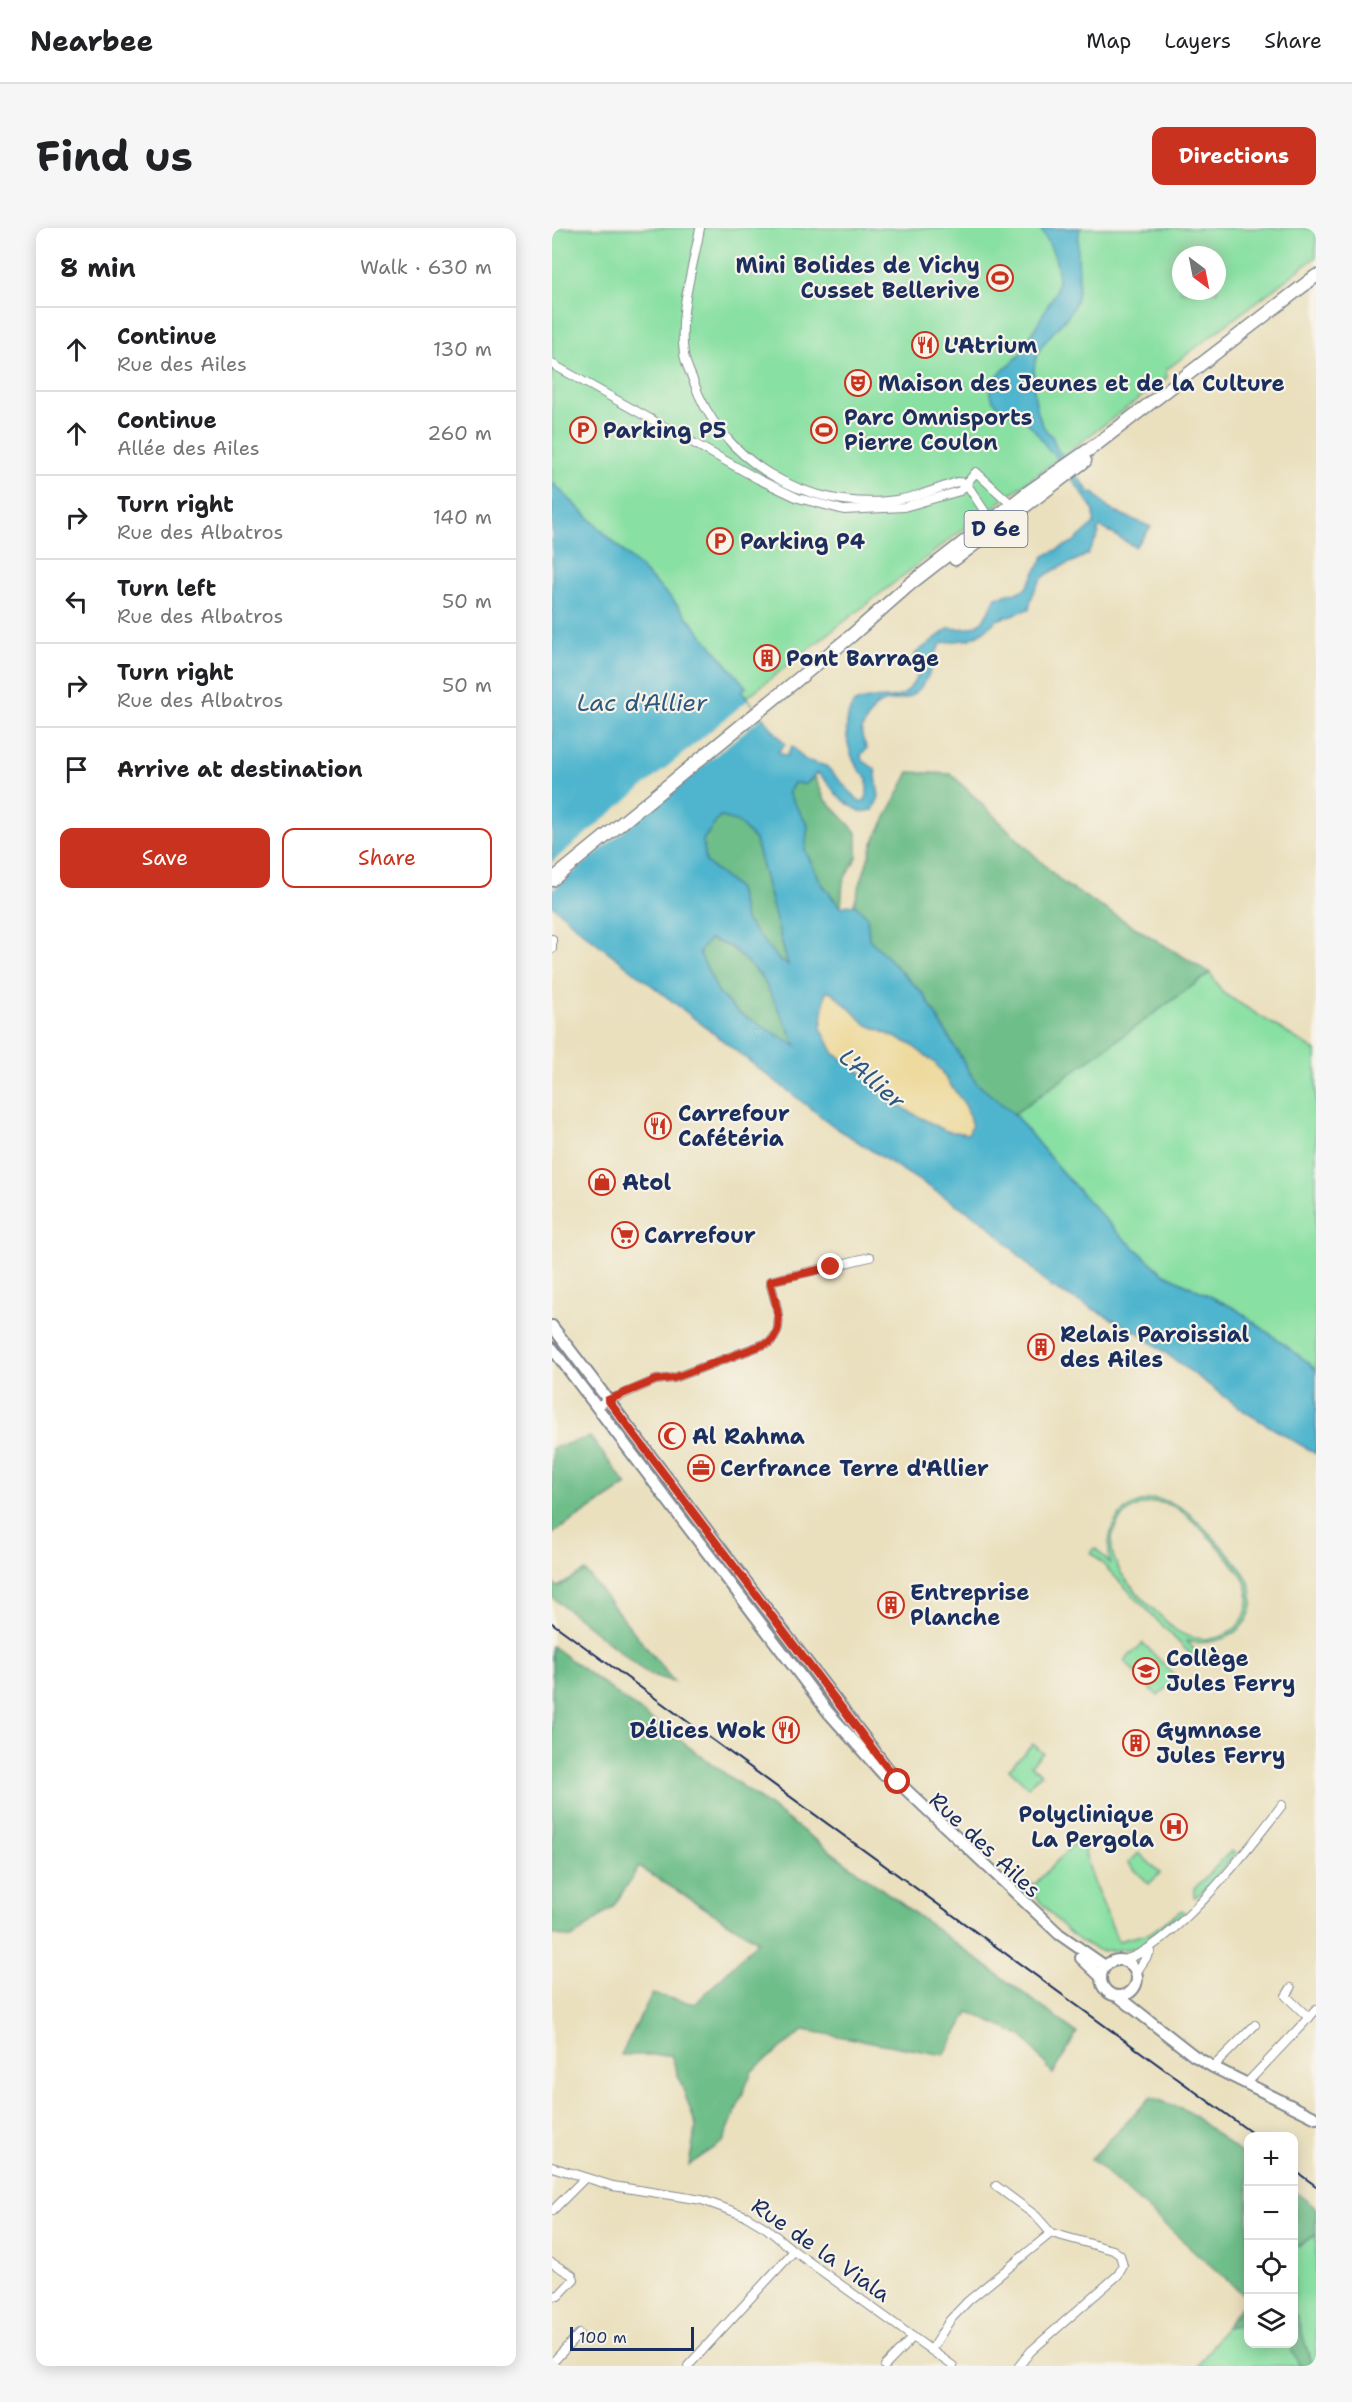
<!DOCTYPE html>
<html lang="en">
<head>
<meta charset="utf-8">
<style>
  :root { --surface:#fff; --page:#f6f6f6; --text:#202124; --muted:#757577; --line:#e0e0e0; --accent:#c8321e }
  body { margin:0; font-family:"Shantell Sans",sans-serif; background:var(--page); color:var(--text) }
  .controls { position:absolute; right:18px; bottom:18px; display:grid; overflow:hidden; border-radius:12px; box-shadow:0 3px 15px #0003 }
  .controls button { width:54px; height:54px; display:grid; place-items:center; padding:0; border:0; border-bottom:2px solid var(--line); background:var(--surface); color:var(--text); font:30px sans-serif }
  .compass { position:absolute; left:620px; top:18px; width:54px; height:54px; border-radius:50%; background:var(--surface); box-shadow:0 3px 15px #0003; rotate:148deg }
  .scale { position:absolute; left:18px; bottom:15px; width:124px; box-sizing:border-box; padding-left:6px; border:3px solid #1b2f5e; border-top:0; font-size:16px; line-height:21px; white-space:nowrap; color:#1b2f5e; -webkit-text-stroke:4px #f7f3e8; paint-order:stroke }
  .stop { position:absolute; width:18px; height:18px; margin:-14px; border:4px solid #c8321e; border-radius:50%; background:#fff }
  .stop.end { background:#c8321e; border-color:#fff; box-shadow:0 2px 6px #0008 }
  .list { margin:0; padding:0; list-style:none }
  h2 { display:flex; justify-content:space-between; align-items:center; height:78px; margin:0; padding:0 24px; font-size:26px }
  h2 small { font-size:20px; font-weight:400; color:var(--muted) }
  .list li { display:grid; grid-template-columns:39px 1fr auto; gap:18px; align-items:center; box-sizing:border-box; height:84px; padding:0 24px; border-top:2px solid var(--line) }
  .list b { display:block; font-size:22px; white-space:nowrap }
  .list p { margin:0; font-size:20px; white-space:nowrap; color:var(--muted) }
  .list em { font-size:20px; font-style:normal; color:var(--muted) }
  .actions { display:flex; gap:12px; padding:18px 24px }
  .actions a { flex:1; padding:14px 0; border:2px solid var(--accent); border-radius:12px; text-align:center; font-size:21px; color:var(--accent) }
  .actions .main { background:var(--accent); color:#fff }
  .icon { flex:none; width:33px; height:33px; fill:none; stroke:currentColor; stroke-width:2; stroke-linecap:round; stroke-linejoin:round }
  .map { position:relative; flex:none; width:764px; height:2138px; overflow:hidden; border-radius:12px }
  header { display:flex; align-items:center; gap:36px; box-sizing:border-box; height:84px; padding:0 30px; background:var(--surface); border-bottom:2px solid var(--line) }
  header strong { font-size:28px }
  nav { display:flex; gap:33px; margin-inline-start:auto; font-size:21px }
  .intro { display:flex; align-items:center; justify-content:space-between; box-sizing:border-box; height:144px; padding:0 36px }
  h1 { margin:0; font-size:42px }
  .button { padding:15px 27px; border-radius:12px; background:var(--accent); color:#fff; font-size:21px; font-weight:700 }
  main { display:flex; gap:36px; padding:0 36px }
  aside { flex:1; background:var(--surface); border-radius:12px; box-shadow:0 3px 15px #0003 }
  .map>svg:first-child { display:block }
  .green { fill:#89e0a3; stroke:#528880; stroke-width:1.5; fill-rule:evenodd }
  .forest { fill:#6ebe89; stroke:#447674; stroke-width:1.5 }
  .sand { fill:#eeda9e; stroke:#84847e; stroke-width:1.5 }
  .water { fill:#4fb5ce; stroke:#357296; stroke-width:1.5; fill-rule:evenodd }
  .pier { fill:#eae0be }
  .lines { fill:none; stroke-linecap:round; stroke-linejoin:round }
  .street-casing { stroke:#82888e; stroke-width:10 }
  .secondary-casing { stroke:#82888e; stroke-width:14 }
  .primary-casing { stroke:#82888e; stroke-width:15 }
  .street { stroke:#fff; stroke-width:8 }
  .secondary { stroke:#fff; stroke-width:10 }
  .primary { stroke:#fff; stroke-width:12 }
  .rail { stroke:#1b2f5e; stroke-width:2 }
  .route { stroke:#c8321e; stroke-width:8 }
  .labels { text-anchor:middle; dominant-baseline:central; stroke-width:4.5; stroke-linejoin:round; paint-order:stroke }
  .shield { fill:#f7f3e8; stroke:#5d6a87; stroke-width:1.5 }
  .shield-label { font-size:21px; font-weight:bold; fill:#1b2f5e }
  .poi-label { font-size:22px; font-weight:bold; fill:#1b2f5e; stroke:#f7f3e8; text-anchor:start }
  .street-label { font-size:22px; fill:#1b2f5e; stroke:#f7f3e8 }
  .water-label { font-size:24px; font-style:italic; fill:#2b5780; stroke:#f7f3e8 }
</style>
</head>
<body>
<header>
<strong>Nearbee</strong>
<nav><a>Map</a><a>Layers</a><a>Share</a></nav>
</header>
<div class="intro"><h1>Find us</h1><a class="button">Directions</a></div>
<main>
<aside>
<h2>8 min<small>Walk · 630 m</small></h2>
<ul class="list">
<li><svg class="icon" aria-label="ahead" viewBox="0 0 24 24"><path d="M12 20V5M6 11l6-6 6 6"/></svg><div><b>Continue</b><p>Rue des Ailes</p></div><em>130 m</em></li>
<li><svg class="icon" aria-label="ahead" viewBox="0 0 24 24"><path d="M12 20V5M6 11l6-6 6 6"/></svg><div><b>Continue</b><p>Allée des Ailes</p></div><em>260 m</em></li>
<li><svg class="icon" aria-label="right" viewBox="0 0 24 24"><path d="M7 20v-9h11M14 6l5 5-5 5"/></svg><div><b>Turn right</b><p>Rue des Albatros</p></div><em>140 m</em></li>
<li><svg class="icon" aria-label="left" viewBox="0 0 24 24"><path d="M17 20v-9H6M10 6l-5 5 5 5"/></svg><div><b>Turn left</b><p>Rue des Albatros</p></div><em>50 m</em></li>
<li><svg class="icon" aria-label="right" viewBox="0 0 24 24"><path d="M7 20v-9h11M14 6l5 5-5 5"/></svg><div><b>Turn right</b><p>Rue des Albatros</p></div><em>50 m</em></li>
<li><svg class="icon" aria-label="arrive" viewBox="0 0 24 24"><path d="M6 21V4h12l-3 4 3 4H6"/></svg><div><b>Arrive at destination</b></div></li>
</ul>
<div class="actions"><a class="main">Save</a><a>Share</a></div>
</aside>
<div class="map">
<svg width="764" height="2138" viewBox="0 0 764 2138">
  <rect width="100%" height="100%" fill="#f7f3e8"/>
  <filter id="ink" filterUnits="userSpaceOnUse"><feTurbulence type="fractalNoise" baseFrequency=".0167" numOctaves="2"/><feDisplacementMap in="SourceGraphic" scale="12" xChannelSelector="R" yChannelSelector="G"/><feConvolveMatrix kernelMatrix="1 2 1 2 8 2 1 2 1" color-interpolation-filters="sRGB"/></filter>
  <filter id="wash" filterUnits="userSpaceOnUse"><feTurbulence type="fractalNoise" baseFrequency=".008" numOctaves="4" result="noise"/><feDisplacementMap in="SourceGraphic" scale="24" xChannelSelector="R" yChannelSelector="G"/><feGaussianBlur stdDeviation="1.35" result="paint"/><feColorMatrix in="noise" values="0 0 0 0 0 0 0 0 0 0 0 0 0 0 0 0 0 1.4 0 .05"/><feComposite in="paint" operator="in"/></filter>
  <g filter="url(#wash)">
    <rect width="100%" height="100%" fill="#eae0be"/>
    <g class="green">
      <path d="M 0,0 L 764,0 L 764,29 L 614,142 L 615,150 L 401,309 L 195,469 L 189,462 L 194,460 L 120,371 L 0,254 ZM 629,27 L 665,27 L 665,63 L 629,63 Z"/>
      <polygon points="658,745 671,765 764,823 764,1143 757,1135 684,1081 611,1045 566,1005 509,943 462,886"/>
      <path d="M 601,1271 C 611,1272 619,1274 628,1279 C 643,1288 690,1338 697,1354 C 712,1396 672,1421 635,1413 L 647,1427 L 642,1430 L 539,1324 L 543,1320 L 558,1335 C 553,1301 565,1277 601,1271 ZM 603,1274 C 611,1275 618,1276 625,1280 C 641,1290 691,1342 695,1359 C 705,1404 656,1425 622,1401 C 596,1374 544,1338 564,1298 C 572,1282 587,1276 603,1274 Z"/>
      <polygon points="591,1415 625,1450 606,1468 572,1433"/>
      <polygon points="481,1516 491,1525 479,1537 489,1546 476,1559 457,1541"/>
      <polygon points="528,1609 541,1652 566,1713 598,1705 630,1682 633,1685 586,1720 548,1723 530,1714 514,1702 474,1658 477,1653 482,1657"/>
      <polygon points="679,1623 684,1625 647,1667 642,1669 642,1661"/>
      <polygon points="587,1625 608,1645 597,1656 576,1635"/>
      <polygon points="764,2007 764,2138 760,2138 742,2084 742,2020"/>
      <polygon points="696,2096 696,2116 736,2116 748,2138 646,2138 673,2100"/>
    </g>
    <g class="forest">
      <polygon points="357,544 399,546 512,656 658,745 462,886 424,855 372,767 317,711 315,688 302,676 321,615"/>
      <polygon points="263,549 272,570 305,605 305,629 291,653 289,679 270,656 253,622 256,598 236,565 242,555 254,556"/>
      <polygon points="168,588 186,594 203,612 236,738 228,733 193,692 186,661 154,635 151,612"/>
      <polygon points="158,711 179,719 210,749 246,819 187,785 167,766 147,724"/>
      <polygon points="38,1209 75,1257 0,1306 0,1220"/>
      <polygon points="33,1343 122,1454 96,1446 0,1369 0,1354 6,1359"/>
      <polygon points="0,1418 525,1805 501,1846 472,1809 417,1784 392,1827 252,1802 200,1843 171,1914 137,1937 144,1898 119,1827 69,1827 100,1766 143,1776 206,1713 87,1639 61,1679 20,1710 0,1706"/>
      <polygon points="599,1869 636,1883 696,1931 696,2096 673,2100 695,2070 539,1931"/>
      <polygon points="742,1963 764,1980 764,2007 742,2020"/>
      <polygon points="742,2084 745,2089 760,2138 748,2138 736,2116 742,2116"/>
    </g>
    <polygon class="sand" points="273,763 280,764 314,796 358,816 383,835 414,878 420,898 416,906 394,903 354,882 299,836 282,826 269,800"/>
    <path class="water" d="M 488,0 L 504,0 L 506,2 L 508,0 L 528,0 C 522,24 531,49 524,73 C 516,95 494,107 486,125 C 477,144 482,196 500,208 L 505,221 L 538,265 L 541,264 L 557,281 L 599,299 L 583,319 L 549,299 L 545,303 L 547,305 L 536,326 C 506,344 485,338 477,381 L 445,392 L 431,404 L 418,411 L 390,415 C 377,430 383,443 368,460 C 352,478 343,468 327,476 C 322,479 321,482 318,487 C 309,501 306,503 315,520 L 309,527 L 310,532 L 323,541 L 327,569 L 321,582 L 310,584 C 302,580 292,574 285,567 C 278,559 275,551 265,545 L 254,556 L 242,555 L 236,565 L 256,598 L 253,622 L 270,656 L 288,679 L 302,676 L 315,688 L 317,711 L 372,767 L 424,855 L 462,886 L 509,943 L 566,1005 L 611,1045 L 684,1081 L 757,1135 L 764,1143 L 764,1226 L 695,1185 L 585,1104 L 499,1059 L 434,995 L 284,900 L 32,705 L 0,677 L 0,254 L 120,371 L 194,459 L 189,463 L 233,516 L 226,524 L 235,528 L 240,518 L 253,532 L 274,538 L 309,575 L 315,569 L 315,550 C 296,534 288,499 301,476 C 318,466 340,474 352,466 C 358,462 363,452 367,446 L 367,443 L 359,434 L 364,425 L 397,400 C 429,403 431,395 444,369 L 466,364 L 474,360 L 492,328 L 521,314 L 542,296 L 542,284 L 537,275 L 501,224 L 498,224 C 491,214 483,200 473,193 C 454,180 435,181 439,153 L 467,128 L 504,63 C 511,39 500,20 488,0 ZM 168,588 L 186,594 L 203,612 L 236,737 L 228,733 L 193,692 L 186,661 L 154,634 L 151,612 ZM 158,711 L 179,719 L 210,749 L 245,818 L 187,785 L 167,766 L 147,724 ZM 274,763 L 280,764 L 314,796 L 358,816 L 383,835 L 414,878 L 420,898 L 416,906 L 394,903 L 354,882 L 299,836 L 282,826 L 269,800 Z"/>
    <polygon class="pier" points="196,472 210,489 0,662 0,634"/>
  </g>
  <g filter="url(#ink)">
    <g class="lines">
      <defs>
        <g id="street">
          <path d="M 148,0 C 141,42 126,83 132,126 C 133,135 138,144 141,152 C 168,232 252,281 335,273 C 360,271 382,262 405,254 L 414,255 L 439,293 L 442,292"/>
          <polyline points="0,136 206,251 246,270 292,282 352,279 408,263 424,244 460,277 458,279"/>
          <polyline points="0,711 0,721"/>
          <path d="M 44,1178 L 104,1152 L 122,1150 L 218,1114 C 235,1100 222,1072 218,1053 L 318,1029"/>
          <path d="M 570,1732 C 618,1723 700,1617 730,1577"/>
          <polyline points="584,1745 598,1724"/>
          <polyline points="739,1760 734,1768 757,1790"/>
          <polyline points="661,1839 703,1797"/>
          <polyline points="695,1855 764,1782"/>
          <polyline points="0,1939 61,1958 150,1972 194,1988 214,2000 242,2023 401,2138"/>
          <polyline points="444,1958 484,1988 499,2005"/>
          <polyline points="0,1983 33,1950"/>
          <polyline points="0,2035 20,2047 22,2051 6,2068 0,2067"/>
          <polyline points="379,2122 398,2092 416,2073 499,2005 561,2022 568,2027 571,2038 566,2047 479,2123 467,2138"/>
          <polyline points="0,2135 27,2106"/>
          <polyline points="136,2138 242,2023"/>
          <polyline points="333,2138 361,2109"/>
        </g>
        <g id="secondary">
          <polyline points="0,1098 346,1554 507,1706 553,1738"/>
          <polyline points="0,1120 276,1484 331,1546"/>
          <polyline points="529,1730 548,1748"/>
          <circle cx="567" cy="1750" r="18"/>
          <polyline points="566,1768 641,1827 661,1839 764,1890"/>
        </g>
        <g id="primary">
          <polyline points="403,331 533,233"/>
          <polyline points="0,652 299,408 358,356 475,265 545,216 764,48"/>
        </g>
      </defs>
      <use href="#street" class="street-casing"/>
      <use href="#secondary" class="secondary-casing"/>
      <use href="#primary" class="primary-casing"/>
      <use href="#street" class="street"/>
      <use href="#secondary" class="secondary"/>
      <use href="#primary" class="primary"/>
      <g class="rail">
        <polyline points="0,1395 704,1908"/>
        <polyline points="742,1942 764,1958"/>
      </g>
    </g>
  </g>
  <g class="lines" filter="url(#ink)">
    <path class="route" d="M 279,1039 L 218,1053 C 222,1072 235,1100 218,1114 L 122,1150 L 104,1152 L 56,1172 L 346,1554"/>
  </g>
  <defs>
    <symbol id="stadium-ring" viewBox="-11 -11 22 22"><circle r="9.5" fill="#f7f3e8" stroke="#c8321e" stroke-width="1.5"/><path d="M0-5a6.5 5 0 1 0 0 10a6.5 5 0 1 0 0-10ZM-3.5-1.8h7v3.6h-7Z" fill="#c8321e"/></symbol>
    <symbol id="restaurant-ring" viewBox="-11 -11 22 22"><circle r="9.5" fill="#f7f3e8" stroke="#c8321e" stroke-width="1.5"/><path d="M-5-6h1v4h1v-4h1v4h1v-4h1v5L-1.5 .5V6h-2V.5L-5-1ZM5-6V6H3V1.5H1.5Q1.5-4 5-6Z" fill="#c8321e"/></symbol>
    <symbol id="theatre-ring" viewBox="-11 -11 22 22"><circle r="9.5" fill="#f7f3e8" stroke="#c8321e" stroke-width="1.5"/><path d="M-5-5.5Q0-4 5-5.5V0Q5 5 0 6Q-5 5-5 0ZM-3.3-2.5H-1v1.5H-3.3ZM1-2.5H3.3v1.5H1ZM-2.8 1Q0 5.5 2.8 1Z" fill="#c8321e"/></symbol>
    <symbol id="parking-ring" viewBox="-11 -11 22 22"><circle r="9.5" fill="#f7f3e8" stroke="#c8321e" stroke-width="1.5"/><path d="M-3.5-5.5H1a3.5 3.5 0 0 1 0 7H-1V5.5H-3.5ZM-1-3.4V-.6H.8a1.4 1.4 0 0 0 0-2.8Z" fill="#c8321e"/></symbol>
    <symbol id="building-ring" viewBox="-11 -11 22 22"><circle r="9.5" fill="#f7f3e8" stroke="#c8321e" stroke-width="1.5"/><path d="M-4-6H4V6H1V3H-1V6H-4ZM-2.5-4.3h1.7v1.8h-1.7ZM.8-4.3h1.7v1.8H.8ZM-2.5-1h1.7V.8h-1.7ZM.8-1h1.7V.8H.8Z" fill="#c8321e"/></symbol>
    <symbol id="shop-ring" viewBox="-11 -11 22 22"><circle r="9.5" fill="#f7f3e8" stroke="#c8321e" stroke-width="1.5"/><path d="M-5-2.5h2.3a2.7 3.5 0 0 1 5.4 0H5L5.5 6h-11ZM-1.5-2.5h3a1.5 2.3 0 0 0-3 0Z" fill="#c8321e"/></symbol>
    <symbol id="supermarket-ring" viewBox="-11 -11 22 22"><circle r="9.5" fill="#f7f3e8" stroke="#c8321e" stroke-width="1.5"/><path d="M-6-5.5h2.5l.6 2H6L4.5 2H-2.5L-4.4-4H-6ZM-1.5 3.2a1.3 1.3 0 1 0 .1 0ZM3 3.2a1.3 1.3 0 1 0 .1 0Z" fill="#c8321e"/></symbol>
    <symbol id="mosque-ring" viewBox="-11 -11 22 22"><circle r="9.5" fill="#f7f3e8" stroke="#c8321e" stroke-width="1.5"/><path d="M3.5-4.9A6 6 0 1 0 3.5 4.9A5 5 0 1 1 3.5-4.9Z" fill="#c8321e"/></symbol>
    <symbol id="office-ring" viewBox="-11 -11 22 22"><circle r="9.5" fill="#f7f3e8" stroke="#c8321e" stroke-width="1.5"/><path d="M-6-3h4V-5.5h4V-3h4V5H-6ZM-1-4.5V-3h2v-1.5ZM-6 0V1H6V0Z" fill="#c8321e"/></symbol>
    <symbol id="school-ring" viewBox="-11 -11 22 22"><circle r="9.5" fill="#f7f3e8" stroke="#c8321e" stroke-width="1.5"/><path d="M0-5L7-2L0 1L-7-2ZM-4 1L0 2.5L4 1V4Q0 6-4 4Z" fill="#c8321e"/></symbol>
    <symbol id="hospital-ring" viewBox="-11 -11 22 22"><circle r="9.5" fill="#f7f3e8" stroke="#c8321e" stroke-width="1.5"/><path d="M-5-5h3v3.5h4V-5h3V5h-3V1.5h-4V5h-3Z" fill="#c8321e"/></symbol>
  </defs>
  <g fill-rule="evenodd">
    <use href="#stadium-ring" x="433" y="35" width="30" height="30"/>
    <use href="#restaurant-ring" x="358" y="102" width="30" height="30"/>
    <use href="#theatre-ring" x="291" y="140" width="30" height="30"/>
    <use href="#parking-ring" x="16" y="187" width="30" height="30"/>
    <use href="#stadium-ring" x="257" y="187" width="30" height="30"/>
    <use href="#parking-ring" x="153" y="298" width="30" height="30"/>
    <use href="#building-ring" x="200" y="415" width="30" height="30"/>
    <use href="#restaurant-ring" x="91" y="883" width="30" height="30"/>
    <use href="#shop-ring" x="35" y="939" width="30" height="30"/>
    <use href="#supermarket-ring" x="58" y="992" width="30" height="30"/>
    <use href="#building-ring" x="474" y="1104" width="30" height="30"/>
    <use href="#mosque-ring" x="105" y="1193" width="30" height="30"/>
    <use href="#office-ring" x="134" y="1225" width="30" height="30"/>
    <use href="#building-ring" x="324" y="1362" width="30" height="30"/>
    <use href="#school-ring" x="579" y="1428" width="30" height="30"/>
    <use href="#restaurant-ring" x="219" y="1487" width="30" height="30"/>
    <use href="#building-ring" x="569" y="1500" width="30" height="30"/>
    <use href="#hospital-ring" x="607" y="1584" width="30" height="30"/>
  </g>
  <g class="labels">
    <rect class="shield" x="412.5" y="283" width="63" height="36" rx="4.5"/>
    <g class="shield-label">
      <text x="444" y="301">D 6e</text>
    </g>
    <g class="poi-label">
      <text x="428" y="37" text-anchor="end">Mini Bolides de Vichy<tspan x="428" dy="25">Cusset Bellerive</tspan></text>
      <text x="392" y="117">L'Atrium</text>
      <text x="326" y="155">Maison des Jeunes et de la Culture</text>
      <text x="292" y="189">Parc Omnisports<tspan x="292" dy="25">Pierre Coulon</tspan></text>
      <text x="51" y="202">Parking P5</text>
      <text x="188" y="313">Parking P4</text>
      <text x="234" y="430">Pont Barrage</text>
      <text x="126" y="885">Carrefour<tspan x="126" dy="25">Cafétéria</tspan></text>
      <text x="70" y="954">Atol</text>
      <text x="92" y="1007">Carrefour</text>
      <text x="508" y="1106">Relais Paroissial<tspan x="508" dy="25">des Ailes</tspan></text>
      <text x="140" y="1208">Al Rahma</text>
      <text x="168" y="1240">Cerfrance Terre d'Allier</text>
      <text x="358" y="1364">Entreprise<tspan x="358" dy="25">Planche</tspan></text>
      <text x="614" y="1430">Collège<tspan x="614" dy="25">Jules Ferry</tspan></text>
      <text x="214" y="1502" text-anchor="end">Délices Wok</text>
      <text x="604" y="1502">Gymnase<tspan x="604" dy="25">Jules Ferry</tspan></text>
      <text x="602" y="1586" text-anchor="end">Polyclinique<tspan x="602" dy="25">La Pergola</tspan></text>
    </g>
    <g class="street-label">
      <text transform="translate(433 1617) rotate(43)">Rue des Ailes</text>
      <text transform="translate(269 2022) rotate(35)">Rue de la Viala</text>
    </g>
    <g class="water-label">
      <text x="90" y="475">Lac d'Allier</text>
      <text transform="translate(320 851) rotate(41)">L'Allier</text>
    </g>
  </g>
</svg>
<div class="controls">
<button>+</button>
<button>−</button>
<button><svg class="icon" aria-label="locate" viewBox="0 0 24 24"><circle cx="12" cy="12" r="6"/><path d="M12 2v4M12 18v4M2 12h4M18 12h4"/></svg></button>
<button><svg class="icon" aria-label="layers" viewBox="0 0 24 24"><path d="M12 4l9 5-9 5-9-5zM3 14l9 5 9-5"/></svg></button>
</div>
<svg class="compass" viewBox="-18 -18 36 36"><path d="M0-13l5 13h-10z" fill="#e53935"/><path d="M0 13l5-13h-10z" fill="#757577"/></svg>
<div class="scale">100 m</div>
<div class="stop" style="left:346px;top:1554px"></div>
<div class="stop end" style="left:279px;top:1039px"></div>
</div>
</main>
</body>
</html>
